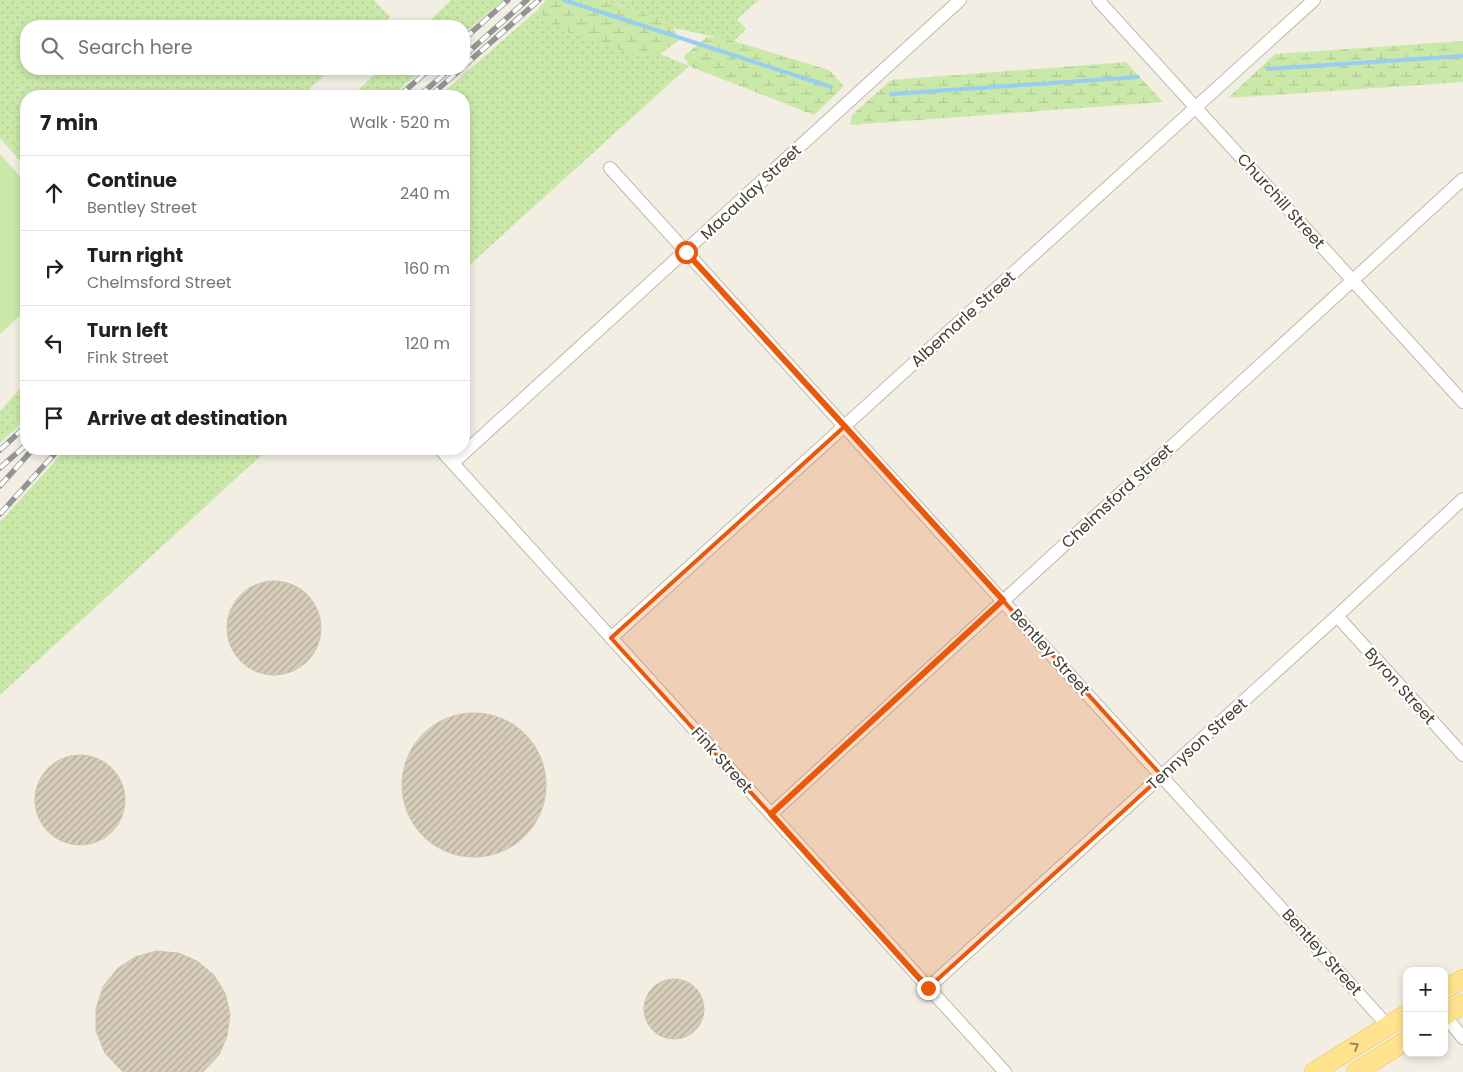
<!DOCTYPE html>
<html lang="en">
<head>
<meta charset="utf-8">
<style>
  :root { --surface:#fff; --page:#f2f2f2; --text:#202124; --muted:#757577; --line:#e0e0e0 }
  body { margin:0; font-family:Poppins,sans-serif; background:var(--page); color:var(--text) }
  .controls { position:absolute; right:15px; bottom:15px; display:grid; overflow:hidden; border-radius:10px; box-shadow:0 2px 8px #0003 }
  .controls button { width:45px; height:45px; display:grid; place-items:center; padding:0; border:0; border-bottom:1px solid var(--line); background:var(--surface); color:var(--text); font:25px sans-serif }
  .stop { position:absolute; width:15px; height:15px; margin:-11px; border:4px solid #ea580c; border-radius:50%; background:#fff }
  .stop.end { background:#ea580c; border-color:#fff; box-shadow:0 1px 5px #0008 }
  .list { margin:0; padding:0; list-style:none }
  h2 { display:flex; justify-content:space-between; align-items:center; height:65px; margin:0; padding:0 20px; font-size:21px }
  h2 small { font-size:16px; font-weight:400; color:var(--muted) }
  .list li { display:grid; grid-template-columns:32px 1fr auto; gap:15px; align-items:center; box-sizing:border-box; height:75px; padding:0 20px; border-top:1px solid var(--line) }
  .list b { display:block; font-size:19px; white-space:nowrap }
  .list p { margin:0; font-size:16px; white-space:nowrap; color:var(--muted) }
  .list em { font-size:16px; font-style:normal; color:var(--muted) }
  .icon { flex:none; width:28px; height:28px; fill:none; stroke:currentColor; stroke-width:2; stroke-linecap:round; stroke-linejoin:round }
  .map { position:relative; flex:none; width:1463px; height:1072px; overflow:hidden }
  .search { position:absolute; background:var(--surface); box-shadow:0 2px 8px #0003; left:20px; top:20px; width:450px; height:55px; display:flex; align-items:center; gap:12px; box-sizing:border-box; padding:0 18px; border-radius:20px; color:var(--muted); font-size:19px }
  .panel { position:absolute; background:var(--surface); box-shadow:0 2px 8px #0003; left:20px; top:90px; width:450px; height:365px; border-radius:20px }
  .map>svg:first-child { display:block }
  .grass { fill:url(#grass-dots) }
  .wetland { fill:url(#wetland-marsh) }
  .pitch { fill:#cae9a9 }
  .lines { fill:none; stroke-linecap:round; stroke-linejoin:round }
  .stream { stroke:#9bccf3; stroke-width:4 }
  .building { fill:url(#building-hatch); stroke:#d0c3ab }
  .street-casing { stroke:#c1b9a8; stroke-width:14 }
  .primary-casing { stroke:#e9c45a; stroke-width:20 }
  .street { stroke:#fff; stroke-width:12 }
  .primary { stroke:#ffe38f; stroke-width:19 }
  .rail-casing { stroke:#949494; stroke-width:5.5 }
  .rail { stroke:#fff; stroke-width:4; stroke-dasharray:11; stroke-linecap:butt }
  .oneway { stroke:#98885c }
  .route { stroke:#ea580c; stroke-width:6 }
  .marked { fill:#e8590c; fill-opacity:0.2; stroke:#e8590c; stroke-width:4; stroke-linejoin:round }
  .labels { text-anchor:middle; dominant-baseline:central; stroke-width:4.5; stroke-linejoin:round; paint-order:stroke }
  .street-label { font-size:16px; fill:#443e33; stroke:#fff }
</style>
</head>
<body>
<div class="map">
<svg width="1463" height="1072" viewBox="0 0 1463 1072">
  <defs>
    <pattern id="grass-dots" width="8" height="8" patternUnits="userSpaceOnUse" patternTransform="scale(1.25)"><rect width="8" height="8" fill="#cae9a9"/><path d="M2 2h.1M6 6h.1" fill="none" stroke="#afc992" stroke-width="1.8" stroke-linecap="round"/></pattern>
    <pattern id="wetland-marsh" width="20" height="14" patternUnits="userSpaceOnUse" patternTransform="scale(1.25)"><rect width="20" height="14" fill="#cae9a9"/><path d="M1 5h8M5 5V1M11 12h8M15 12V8" fill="none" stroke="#afc992"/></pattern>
    <pattern id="building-hatch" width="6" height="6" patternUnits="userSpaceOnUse" patternTransform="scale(1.25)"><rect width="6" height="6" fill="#d8cdbb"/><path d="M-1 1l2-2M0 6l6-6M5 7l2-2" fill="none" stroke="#b1a899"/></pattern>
  </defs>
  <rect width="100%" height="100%" fill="#f2eee3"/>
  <g class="grass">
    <polygon points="0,0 374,0 390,17 379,26 26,26 26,69 332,69 301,96 26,96 26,167 0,138"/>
    <polygon points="451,0 503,0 464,34 464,26 424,26"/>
    <polygon points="603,0 759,0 737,19 746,29 734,41 674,28 665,21"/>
    <polygon points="542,6 689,66 464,270 464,96 439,96"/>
    <polygon points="380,69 423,69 392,96 352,96"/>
    <polygon points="26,382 26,419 0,443 0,411"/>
    <polygon points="66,449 268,449 0,695 0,522"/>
  </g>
  <g class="wetland">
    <polygon points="546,0 603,0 665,21 674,28 679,40 660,54 630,53 574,35 546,21 539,8"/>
    <polygon points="707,37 720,37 829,70 844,86 814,115 689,66 684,56"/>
    <polygon points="1463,41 1463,82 1228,98 1275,54"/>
    <polygon points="1126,62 1163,102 850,125 852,115 891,80"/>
  </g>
  <polygon class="pitch" points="0,154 26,183 26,310 0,334"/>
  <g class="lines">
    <g class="stream">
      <polyline points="564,0 831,87"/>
      <polyline points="1268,69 1463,56"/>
      <polyline points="891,94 1138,77"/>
    </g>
  </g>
  <g class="building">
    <circle cx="274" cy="628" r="47"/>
    <circle cx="474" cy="785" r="72"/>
    <circle cx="80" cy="800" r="45"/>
    <polygon points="156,951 178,953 197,961 214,975 225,993 230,1014 227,1036 219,1055 203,1072 123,1072 105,1053 96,1031 96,1009 103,987 117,969 135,957"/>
    <circle cx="674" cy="1009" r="30"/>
  </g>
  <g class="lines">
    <defs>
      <g id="street">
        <polyline points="1098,0 1463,402"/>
        <polyline points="610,168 1388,1026"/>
        <polyline points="440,449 1005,1072"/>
        <polyline points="453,463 960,0"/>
        <polyline points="1337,616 1463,755"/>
        <polyline points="611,638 1314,0"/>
        <polyline points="771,814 1463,179"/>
        <polyline points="928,988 1337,616 1463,499"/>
        <polyline points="1445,1016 1463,1038"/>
      </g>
      <g id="primary">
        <polyline points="1444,990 1463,979"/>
        <polyline points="1444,1016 1463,1004"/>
        <polyline points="1314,1072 1407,1014"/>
        <polyline points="1356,1072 1407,1040"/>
      </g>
    </defs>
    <use href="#street" class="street-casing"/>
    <use href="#primary" class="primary-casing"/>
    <use href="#street" class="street"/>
    <use href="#primary" class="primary"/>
    <defs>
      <g id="rail">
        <polyline points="464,39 508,0"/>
        <polyline points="464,56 527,0"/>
        <polyline points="464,66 539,0"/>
        <polyline points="399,96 430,69"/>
        <polyline points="419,96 450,69"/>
        <polyline points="430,96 461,69"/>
        <polyline points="0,450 26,426"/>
        <polyline points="0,468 26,445"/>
        <polyline points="0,486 33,449"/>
        <polyline points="0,514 59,449"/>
      </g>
    </defs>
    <use href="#rail" class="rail-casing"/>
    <use href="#rail" class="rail"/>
  </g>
  <defs><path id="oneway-chevron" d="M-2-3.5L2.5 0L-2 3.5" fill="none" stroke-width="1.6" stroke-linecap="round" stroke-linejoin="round" transform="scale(1.25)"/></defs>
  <use class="oneway" href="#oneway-chevron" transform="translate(1355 1046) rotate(-32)"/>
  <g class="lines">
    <polyline class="route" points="686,252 1003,600 771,814 928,988"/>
  </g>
  <path class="marked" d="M 845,426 L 1162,776 L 928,988 L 611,638 Z"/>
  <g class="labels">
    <g class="street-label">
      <text transform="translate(751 192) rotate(-43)">Macaulay Street</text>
      <text transform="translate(1281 201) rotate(48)">Churchill Street</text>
      <text transform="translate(963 319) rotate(-42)">Albemarle Street</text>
      <text transform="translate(1117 496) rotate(-43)">Chelmsford Street</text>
      <text transform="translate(1050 652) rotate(48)">Bentley Street</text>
      <text transform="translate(1400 686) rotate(48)">Byron Street</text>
      <text transform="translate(1197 744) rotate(-42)">Tennyson Street</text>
      <text transform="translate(722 760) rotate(48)">Fink Street</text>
      <text transform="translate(1322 952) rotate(48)">Bentley Street</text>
    </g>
  </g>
</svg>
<div class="controls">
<button>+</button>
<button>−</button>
</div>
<div class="stop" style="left:686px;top:252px"></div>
<div class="stop end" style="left:928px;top:988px"></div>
<div class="search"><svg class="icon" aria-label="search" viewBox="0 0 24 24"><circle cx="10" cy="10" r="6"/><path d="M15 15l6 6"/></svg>Search here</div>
<section class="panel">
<h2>7 min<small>Walk · 520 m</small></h2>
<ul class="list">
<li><svg class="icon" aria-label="ahead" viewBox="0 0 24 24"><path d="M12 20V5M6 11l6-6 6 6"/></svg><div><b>Continue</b><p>Bentley Street</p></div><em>240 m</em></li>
<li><svg class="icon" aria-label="right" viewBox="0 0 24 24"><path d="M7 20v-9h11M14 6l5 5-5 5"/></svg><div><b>Turn right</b><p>Chelmsford Street</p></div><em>160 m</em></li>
<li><svg class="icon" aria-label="left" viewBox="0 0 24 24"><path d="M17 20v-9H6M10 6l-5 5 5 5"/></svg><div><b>Turn left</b><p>Fink Street</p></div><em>120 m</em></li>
<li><svg class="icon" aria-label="arrive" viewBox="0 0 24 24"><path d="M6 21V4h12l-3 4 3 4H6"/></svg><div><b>Arrive at destination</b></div></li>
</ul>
</section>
</div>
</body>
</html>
